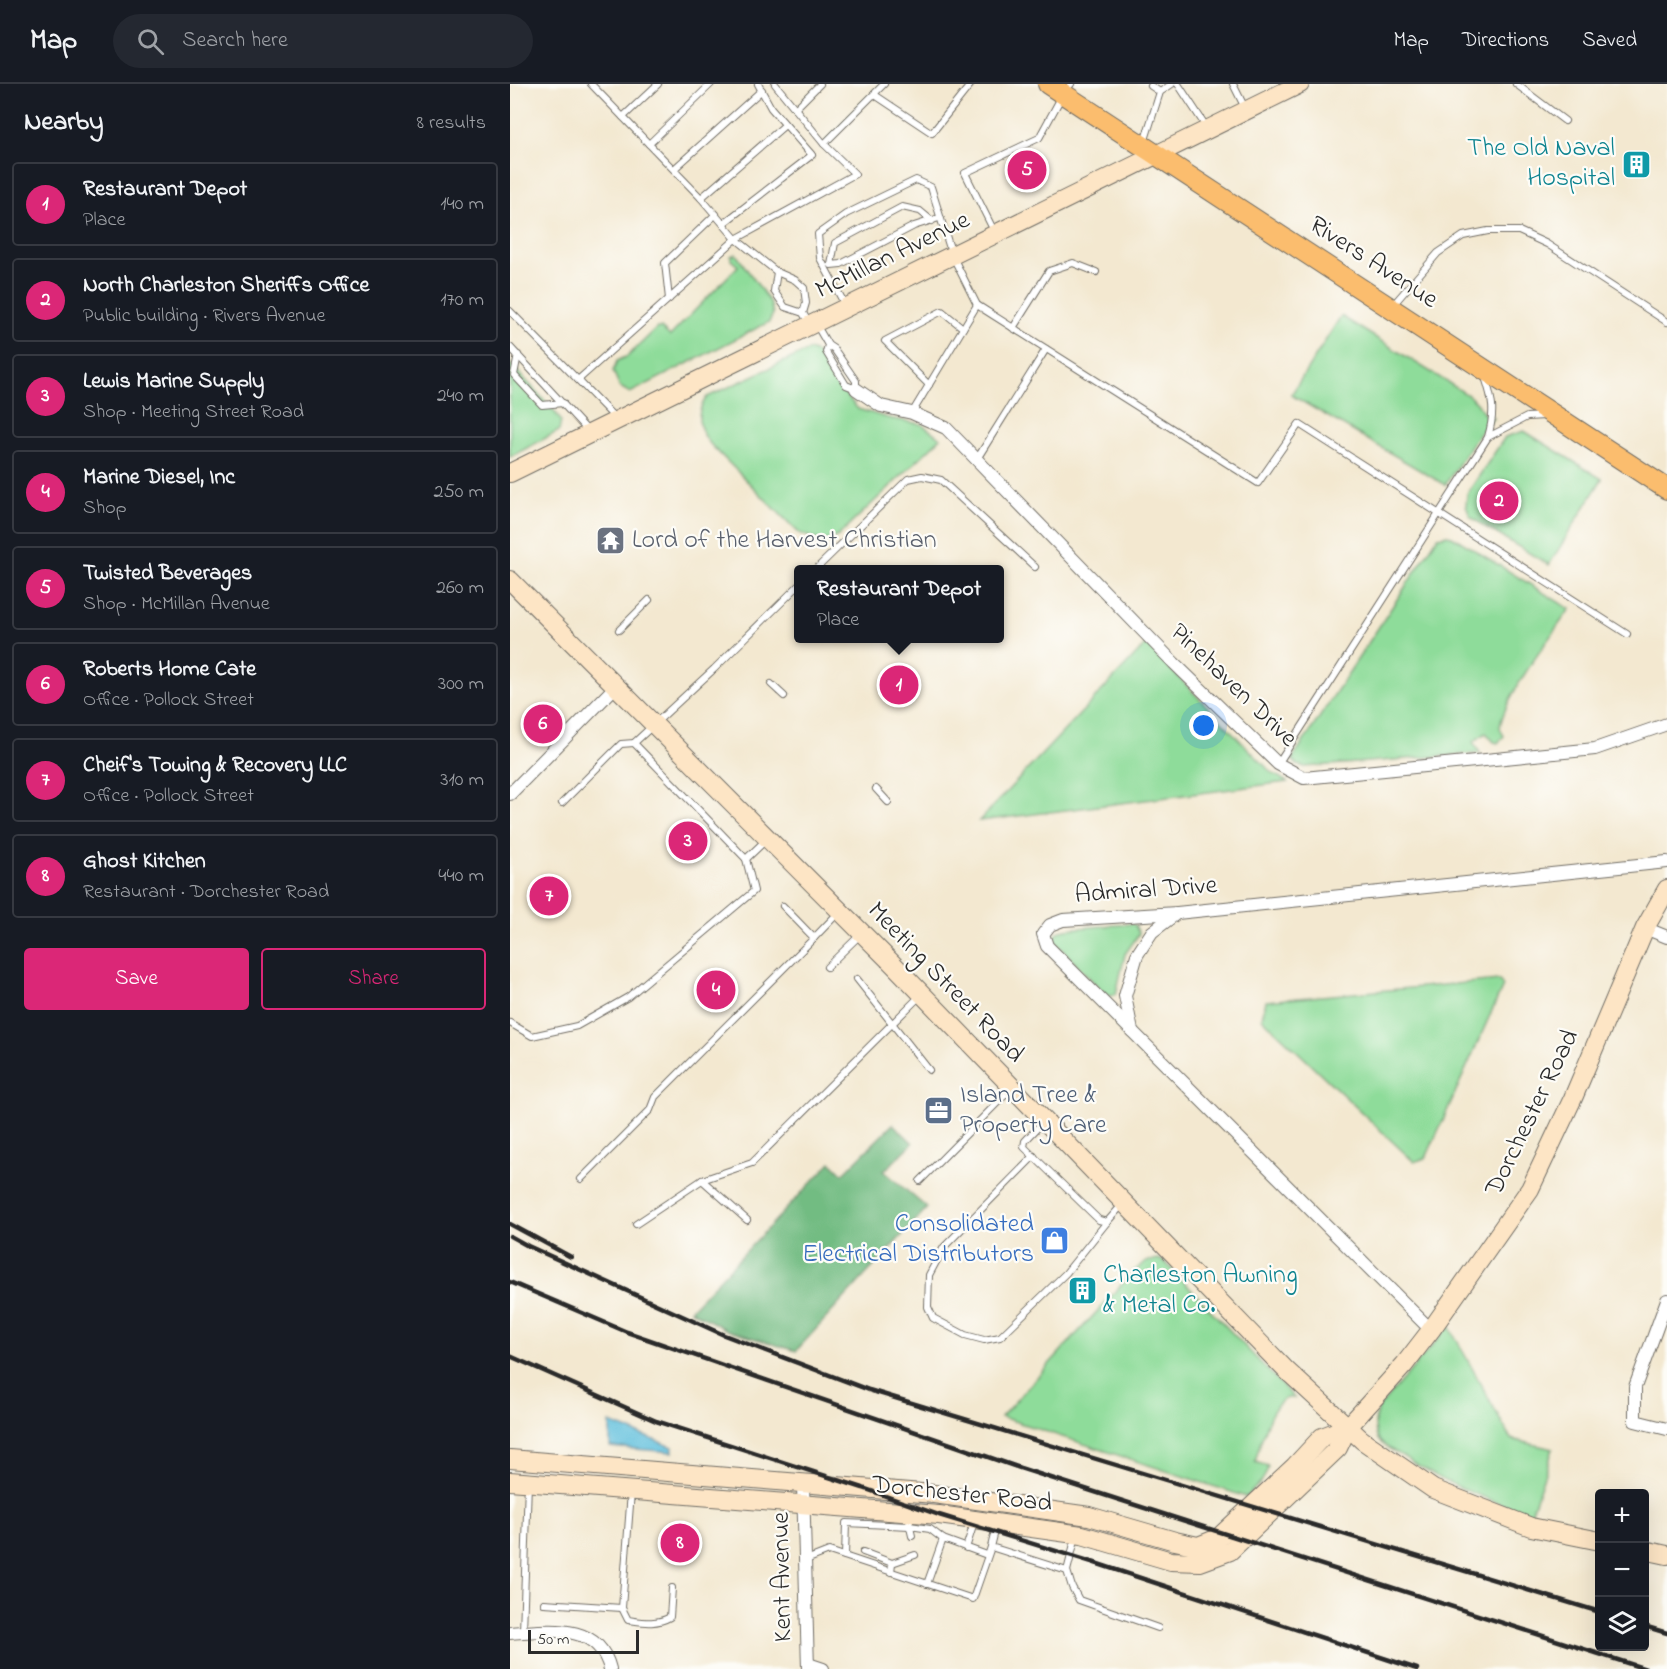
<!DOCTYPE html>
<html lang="en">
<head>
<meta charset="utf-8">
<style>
  :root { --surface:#171b24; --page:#242831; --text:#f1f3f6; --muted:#9ea1a6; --line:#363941; --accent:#db2777 }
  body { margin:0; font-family:"Indie Flower",sans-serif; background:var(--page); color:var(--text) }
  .controls { position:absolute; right:18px; bottom:18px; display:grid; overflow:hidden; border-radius:6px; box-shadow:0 6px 24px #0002 }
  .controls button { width:54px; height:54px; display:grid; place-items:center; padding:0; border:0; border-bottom:2px solid var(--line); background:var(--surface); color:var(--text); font:30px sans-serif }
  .scale { position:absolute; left:18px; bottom:15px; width:111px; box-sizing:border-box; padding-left:6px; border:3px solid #2b2b2b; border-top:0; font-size:16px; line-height:21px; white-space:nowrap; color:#2b2b2b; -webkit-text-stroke:4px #fdfcf7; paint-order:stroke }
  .you { position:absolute; left:694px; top:642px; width:21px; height:21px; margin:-15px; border:4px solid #fff; border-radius:50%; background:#1a73e8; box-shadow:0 0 0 9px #1a73e833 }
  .badge { display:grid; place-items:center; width:39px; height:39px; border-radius:50%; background:var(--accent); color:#fff; font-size:20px; font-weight:700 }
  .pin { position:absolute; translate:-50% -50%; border:3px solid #fff; box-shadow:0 2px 6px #0006 }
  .popup { position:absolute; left:284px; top:481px; width:210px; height:78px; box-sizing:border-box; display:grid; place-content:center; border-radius:6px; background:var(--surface); filter:drop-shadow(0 2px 4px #0005); font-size:20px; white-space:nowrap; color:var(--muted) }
  .popup b { font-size:22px; color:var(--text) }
  .popup::after { content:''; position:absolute; left:50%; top:100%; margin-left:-12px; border:12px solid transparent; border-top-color:var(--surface) }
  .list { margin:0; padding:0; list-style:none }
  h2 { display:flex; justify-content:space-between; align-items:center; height:78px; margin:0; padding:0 24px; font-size:26px }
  h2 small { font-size:20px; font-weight:400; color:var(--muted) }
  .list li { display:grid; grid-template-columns:39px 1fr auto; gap:18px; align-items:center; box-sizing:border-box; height:84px; margin:0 12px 12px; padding:0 12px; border:2px solid var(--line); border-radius:6px }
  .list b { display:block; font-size:22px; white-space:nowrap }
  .list p { margin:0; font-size:20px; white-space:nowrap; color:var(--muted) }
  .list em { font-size:20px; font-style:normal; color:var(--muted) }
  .actions { display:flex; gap:12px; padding:18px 24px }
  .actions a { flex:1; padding:14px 0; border:2px solid var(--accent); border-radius:6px; text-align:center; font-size:21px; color:var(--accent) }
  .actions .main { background:var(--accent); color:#fff }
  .icon { flex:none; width:33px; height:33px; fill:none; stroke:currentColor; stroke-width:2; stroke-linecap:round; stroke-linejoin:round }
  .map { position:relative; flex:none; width:1157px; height:1585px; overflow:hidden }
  header { display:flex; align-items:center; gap:36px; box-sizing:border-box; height:84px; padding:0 30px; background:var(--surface); border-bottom:2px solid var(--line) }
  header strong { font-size:28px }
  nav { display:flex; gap:33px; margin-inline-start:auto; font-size:21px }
  .search { width:420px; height:54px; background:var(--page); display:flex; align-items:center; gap:15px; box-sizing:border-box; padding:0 21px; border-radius:33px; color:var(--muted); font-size:22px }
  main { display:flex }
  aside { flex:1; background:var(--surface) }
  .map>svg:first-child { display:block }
  .green { fill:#8edc9a; stroke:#5c8462; stroke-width:1.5 }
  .forest { fill:#72bc82; stroke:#4e7456; stroke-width:1.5 }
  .water { fill:#5fbfdd; stroke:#457584; stroke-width:1.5 }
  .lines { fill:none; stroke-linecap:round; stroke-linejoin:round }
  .lane-casing { stroke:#716d65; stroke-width:8 }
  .street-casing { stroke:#716d65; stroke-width:14 }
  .secondary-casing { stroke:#716d65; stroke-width:20 }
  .primary-casing { stroke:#716d65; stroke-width:22 }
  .lane { stroke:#fff; stroke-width:6 }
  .street { stroke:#fff; stroke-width:12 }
  .secondary { stroke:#fde5c5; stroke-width:18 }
  .primary { stroke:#fbbd6e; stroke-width:20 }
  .rail { stroke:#2b2b2b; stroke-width:4.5 }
  .labels { text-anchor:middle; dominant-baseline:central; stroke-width:4.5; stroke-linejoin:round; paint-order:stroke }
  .culture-label { font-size:26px; fill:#0d838f; stroke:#fdfcf7; text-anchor:end }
  .street-label { font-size:26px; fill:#2b2b2b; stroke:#fdfcf7 }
  .worship-label { font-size:26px; fill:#5b616d; stroke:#fdfcf7; text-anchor:start }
  .service-label { font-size:26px; fill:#4e5e75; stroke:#fdfcf7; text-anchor:start }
  .shop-label { font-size:26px; fill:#366cbe; stroke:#fdfcf7; text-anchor:end }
</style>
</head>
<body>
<header>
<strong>Map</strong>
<div class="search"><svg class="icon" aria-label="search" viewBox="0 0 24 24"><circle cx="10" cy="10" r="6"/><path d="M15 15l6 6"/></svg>Search here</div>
<nav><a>Map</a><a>Directions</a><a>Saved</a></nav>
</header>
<main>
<aside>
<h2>Nearby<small>8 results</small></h2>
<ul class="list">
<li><span class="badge">1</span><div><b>Restaurant Depot</b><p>Place</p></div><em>140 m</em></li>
<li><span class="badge">2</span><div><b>North Charleston Sheriffs Office</b><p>Public building · Rivers Avenue</p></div><em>170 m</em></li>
<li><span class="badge">3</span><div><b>Lewis Marine Supply</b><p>Shop · Meeting Street Road</p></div><em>240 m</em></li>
<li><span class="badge">4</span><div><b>Marine Diesel, Inc</b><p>Shop</p></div><em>250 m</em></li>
<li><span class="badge">5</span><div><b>Twisted Beverages</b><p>Shop · McMillan Avenue</p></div><em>260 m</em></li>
<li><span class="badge">6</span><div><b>Roberts Home Cate</b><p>Office · Pollock Street</p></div><em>300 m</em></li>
<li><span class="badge">7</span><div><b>Cheif's Towing &amp; Recovery LLC</b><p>Office · Pollock Street</p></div><em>310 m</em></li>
<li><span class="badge">8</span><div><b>Ghost Kitchen</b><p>Restaurant · Dorchester Road</p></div><em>440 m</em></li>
</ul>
<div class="actions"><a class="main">Save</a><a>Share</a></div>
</aside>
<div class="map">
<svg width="1157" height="1585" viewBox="0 0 1157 1585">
  <rect width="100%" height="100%" fill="#fdfcf7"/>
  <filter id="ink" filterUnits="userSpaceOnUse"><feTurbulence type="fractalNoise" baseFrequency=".0167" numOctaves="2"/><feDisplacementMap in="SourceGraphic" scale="12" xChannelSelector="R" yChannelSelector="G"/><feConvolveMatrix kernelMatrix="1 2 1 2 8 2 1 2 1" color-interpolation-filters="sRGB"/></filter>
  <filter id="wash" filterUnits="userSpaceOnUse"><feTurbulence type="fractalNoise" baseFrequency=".008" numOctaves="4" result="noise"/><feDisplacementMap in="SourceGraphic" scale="24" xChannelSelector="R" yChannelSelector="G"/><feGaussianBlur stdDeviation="1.35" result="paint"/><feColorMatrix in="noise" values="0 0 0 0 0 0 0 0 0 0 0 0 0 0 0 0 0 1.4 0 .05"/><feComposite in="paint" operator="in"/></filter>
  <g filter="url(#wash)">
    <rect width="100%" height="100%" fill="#f3e8d0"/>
    <g class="green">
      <polygon points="226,170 260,218 263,230 259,238 120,309 110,303 103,287 107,277 118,272 147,244 151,244 160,252 228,182 221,176 221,172"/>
      <polygon points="831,232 958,311 967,319 975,331 983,334 968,351 935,401 781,311"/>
      <path d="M 299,266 L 307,269 L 334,309 L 348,325 L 378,334 L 411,340 L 431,354 L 328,452 L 314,458 L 289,449 L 201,361 C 188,345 184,330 197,313 Z"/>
      <polygon points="0,279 45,328 51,337 49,347 0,373"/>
      <polygon points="1014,347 1092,395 1039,481 974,442 960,432 956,422 957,410 995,353"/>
      <path d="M 937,451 L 942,452 L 1060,525 C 1039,555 1000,605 991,638 C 989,644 991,647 994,652 L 988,659 L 984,658 L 976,649 L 963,658 L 970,669 L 795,683 L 787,681 L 782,675 L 928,453 Z"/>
      <polygon points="636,560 761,688 777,698 469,737"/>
      <path d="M 621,840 L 625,841 L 629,850 L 615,870 L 606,910 L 601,912 L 595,910 L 545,858 C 545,850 547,848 555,845 Z"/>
      <polygon points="989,896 993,902 916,1074 904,1078 752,934 756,917"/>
      <path d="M 648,1175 L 655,1178 L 784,1314 C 761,1309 750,1361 745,1378 L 758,1382 C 756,1396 746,1403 736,1413 L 491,1333 L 624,1187 L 636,1178 Z"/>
      <path d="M 939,1242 L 1001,1355 L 1043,1365 L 1021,1430 C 974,1415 930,1398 889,1370 C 882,1366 870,1361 867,1353 C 864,1343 864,1332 870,1322 Z"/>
    </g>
    <polygon class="forest" points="383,1040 403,1059 374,1087 417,1124 286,1267 217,1246 180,1226 321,1078 333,1090"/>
    <polygon class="water" points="100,1339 163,1363 162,1368 100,1363"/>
  </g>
  <g filter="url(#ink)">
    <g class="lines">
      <defs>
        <g id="lane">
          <polyline points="81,0 191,114 226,155 267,188 285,196 294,204 296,219 293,229"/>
          <polyline points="668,0 697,44"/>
          <polyline points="723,0 735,24"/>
          <polyline points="1006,0 1055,37"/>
          <polyline points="641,2 650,8"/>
          <polyline points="365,11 422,49 461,0"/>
          <polyline points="285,25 310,0"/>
          <polyline points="113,33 148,0"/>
          <polyline points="634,59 650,8 662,0"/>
          <polyline points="139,60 201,0"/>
          <polyline points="314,60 374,0"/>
          <polyline points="164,85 252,6"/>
          <polyline points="191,114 275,41"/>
          <polyline points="422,137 410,127 392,123 325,159 321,181 331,180 404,142 429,134"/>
          <polyline points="214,139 302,71 261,24 248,0"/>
          <polyline points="484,147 455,89 529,54 553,10 561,0"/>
          <polyline points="267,188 264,207 275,223 293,229 300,241"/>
          <polyline points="159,215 155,179 206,130"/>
          <polyline points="335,221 310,174 308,150 336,130 406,96 421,103 442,171 467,221 748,399 789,340 1117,550"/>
          <polyline points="883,221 928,169 953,152 978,147 1009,147 1037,160 1157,238"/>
          <polyline points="0,227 68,296"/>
          <polyline points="307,242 318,261 324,265 346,297 346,305 336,301 316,268 318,261"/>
          <polyline points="503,244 539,187 563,179 586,188"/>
          <polyline points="0,263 78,347"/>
          <polyline points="8,271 4,291 32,321 53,319"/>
          <path d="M 975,293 C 983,317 985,328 978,353 L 1017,333 L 1035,332"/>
          <polyline points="419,301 375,257 432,227 453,244"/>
          <polyline points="402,329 467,221"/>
          <polyline points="105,334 68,296 226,155 345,90 314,60 265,0"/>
          <polyline points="467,375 536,265"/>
          <polyline points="305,486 398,395 412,392 431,396 525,483"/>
          <polyline points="109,546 139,516"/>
          <polyline points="261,600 274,612"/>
          <polyline points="768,680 978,353"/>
          <polyline points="366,705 378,718"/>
          <polyline points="52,719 111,660 124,659 204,585 288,502"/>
          <polyline points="236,775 257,755"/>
          <polyline points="273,822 304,854 329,828"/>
          <polyline points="317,883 351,850"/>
          <polyline points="347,895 419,986"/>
          <polyline points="0,939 22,952 67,942 118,913 244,807 236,775 124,659"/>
          <polyline points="534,1037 515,1057 514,1063 589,1136 597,1138 612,1121"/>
          <polyline points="524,1072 434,1163 419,1191 418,1223 423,1234 455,1251 474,1256 490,1253 556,1189 597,1138"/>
          <polyline points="71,1095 140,1026 145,1013 304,854"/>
          <polyline points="192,1096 237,1136"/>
          <polyline points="410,1097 502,1004"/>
          <polyline points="126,1140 192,1096 242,1079 411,911"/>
          <path d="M 121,1408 L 112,1524 L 118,1536 C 133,1538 146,1541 160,1533 L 162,1504"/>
          <polyline points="399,1439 402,1452"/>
          <polyline points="486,1443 481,1463 557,1487 566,1452"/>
          <polyline points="456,1464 464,1439"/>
          <polyline points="353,1468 382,1479 381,1488"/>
          <polyline points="335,1472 336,1439 400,1442 420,1445 433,1455"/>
          <polyline points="296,1476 319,1467 463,1515 481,1463"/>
          <polyline points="382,1479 405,1471"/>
          <polyline points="557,1487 562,1503 569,1516 648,1544"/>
          <polyline points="417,1500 433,1455 477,1471"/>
          <polyline points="34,1519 112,1524"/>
          <polyline points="13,1548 18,1399"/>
        </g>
        <g id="street">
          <polyline points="346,305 371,322 402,329 436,344 664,579 768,680 794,694 1085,665 1157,640"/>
          <polyline points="0,710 106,602"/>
          <polyline points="1135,844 1157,853"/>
          <polyline points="622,947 615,912 627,871 642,848 667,829"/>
          <polyline points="1157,1216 1125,1303 1125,1337 1157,1345"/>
          <polyline points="921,1246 537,862 533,850 540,841 553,836 667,829 1157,778"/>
          <polyline points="293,1400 298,1585"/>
          <path d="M 0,1549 C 38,1547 88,1537 100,1585"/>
          <polyline points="298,1580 313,1585"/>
        </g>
        <g id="secondary">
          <polyline points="0,389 790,0"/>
          <polyline points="0,496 383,880 775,1285 852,1356 923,1405 1021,1443 1090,1457"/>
          <polyline points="0,1375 424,1410 579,1432 665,1457 688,1462 708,1454 785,1382 812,1353 838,1343"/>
          <polyline points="0,1397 429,1431 572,1451 661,1477 690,1478 720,1467 828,1364 838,1343 894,1281 921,1246 1020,1105 1063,1014 1135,844 1157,805"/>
          <polyline points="1134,1466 1157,1471"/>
        </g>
        <polyline id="primary" points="538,0 1157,405"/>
      </defs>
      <use href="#lane" class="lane-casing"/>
      <use href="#street" class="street-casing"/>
      <use href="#secondary" class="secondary-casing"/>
      <use href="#primary" class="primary-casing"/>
      <use href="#lane" class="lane"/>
      <use href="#street" class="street"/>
      <use href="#secondary" class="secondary"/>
      <use href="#primary" class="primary"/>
      <g class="rail">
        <polyline points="0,1140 61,1173"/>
        <polyline points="0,1152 18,1162 214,1251 359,1306 1090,1528"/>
        <polyline points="0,1198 117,1248 510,1384 1136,1585"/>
        <polyline points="0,1272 146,1337 353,1404 429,1431 582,1478 907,1585"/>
        <polyline points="1134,1542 1157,1549"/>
      </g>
    </g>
  </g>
  <defs>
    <symbol id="building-square" viewBox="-11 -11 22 22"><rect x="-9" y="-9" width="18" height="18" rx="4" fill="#0f9aa8" stroke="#fdfcf7"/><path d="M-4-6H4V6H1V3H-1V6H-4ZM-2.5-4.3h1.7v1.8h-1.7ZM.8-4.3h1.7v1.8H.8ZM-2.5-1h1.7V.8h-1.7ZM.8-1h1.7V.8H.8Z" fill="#fff"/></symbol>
    <symbol id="temple-square" viewBox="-11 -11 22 22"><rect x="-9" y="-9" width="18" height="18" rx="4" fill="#6b7280" stroke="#fdfcf7"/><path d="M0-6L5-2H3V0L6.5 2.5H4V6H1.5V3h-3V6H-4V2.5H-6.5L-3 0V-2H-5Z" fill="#fff"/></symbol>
    <symbol id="office-square" viewBox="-11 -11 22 22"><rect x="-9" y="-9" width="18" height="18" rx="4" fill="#5c6f8a" stroke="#fdfcf7"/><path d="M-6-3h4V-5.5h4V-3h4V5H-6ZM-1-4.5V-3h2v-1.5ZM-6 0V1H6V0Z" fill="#fff"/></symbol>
    <symbol id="shop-square" viewBox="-11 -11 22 22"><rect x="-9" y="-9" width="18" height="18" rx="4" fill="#3f7fe0" stroke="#fdfcf7"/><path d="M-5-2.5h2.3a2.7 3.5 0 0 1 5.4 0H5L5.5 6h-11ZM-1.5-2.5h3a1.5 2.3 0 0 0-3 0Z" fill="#fff"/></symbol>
  </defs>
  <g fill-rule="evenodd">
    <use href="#building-square" x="1110" y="64" width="33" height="33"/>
    <use href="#temple-square" x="84" y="440" width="33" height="33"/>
    <use href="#office-square" x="412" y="1010" width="33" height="33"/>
    <use href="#shop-square" x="528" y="1140" width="33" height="33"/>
    <use href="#building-square" x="556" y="1190" width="33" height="33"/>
  </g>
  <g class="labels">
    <g class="culture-label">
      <text x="1105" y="65">The Old Naval<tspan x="1105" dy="30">Hospital</tspan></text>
      <text x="593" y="1192" text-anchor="start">Charleston Awning<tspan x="593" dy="30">&amp; Metal Co.</tspan></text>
    </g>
    <g class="street-label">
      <text transform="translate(383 172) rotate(-26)">McMillan Avenue</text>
      <text transform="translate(863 179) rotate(33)">Rivers Avenue</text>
      <text transform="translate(723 602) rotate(44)">Pinehaven Drive</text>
      <text transform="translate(636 807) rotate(-4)">Admiral Drive</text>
      <text transform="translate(435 899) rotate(46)">Meeting Street Road</text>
      <text transform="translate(1023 1029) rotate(-64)">Dorchester Road</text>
      <text transform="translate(452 1411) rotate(6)">Dorchester Road</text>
      <text transform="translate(273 1493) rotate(-91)">Kent Avenue</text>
    </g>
    <g class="worship-label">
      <text x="122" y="457">Lord of the Harvest Christian</text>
    </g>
    <g class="service-label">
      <text x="450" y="1012">Island Tree &amp;<tspan x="450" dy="30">Property Care</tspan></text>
    </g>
    <g class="shop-label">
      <text x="524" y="1141">Consolidated<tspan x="524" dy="30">Electrical Distributors</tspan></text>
    </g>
  </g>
</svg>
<div class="controls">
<button>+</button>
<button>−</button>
<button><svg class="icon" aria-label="layers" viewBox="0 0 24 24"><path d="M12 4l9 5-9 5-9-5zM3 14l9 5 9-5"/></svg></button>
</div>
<div class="scale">50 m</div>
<div class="you"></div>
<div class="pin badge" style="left:389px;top:601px">1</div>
<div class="popup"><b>Restaurant Depot</b>Place</div>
<div class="pin badge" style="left:989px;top:417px">2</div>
<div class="pin badge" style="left:178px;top:757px">3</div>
<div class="pin badge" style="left:206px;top:906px">4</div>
<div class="pin badge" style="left:517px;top:86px">5</div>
<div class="pin badge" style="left:33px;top:640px">6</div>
<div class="pin badge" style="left:39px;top:812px">7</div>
<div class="pin badge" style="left:170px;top:1459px">8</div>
</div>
</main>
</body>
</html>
